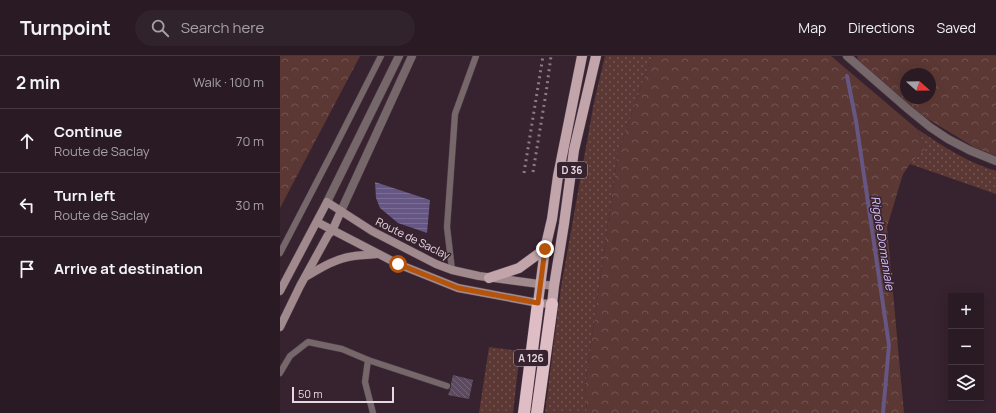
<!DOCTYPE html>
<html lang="en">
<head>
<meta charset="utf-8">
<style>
  :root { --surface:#291a23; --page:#31232b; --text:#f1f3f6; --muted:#a5a1a6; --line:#453841 }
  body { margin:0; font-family:Manrope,sans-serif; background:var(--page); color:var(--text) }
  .controls { position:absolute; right:12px; bottom:12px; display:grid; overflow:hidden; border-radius:0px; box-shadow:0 4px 16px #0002 }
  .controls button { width:36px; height:36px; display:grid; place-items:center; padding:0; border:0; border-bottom:1px solid var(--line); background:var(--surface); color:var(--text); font:20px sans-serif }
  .compass { position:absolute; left:620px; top:12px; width:36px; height:36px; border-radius:50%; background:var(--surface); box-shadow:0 4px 16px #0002; rotate:110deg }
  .scale { position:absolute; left:12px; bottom:10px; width:102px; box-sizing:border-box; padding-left:4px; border:2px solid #e7d8e0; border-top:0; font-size:11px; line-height:14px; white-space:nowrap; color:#e7d8e0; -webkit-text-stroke:3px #37222f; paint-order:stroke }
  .stop { position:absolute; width:12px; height:12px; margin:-9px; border:3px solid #b45309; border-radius:50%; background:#fff }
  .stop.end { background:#b45309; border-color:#fff; box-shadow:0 1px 4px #0008 }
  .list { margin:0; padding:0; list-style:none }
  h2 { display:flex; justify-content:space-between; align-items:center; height:52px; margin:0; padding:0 16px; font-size:17px }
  h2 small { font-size:13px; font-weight:400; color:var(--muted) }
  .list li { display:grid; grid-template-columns:26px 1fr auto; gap:12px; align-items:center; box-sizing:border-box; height:64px; padding:0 16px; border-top:1px solid var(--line) }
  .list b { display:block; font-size:15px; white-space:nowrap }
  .list p { margin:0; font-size:13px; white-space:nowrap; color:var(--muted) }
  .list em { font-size:13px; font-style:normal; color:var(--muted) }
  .icon { flex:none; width:22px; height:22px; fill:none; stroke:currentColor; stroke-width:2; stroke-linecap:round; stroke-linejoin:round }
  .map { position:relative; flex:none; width:716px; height:357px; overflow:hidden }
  header { display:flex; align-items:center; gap:24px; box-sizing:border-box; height:56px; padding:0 20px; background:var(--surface); border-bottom:1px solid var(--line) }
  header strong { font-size:19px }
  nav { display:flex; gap:22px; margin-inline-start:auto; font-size:14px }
  .search { width:280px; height:36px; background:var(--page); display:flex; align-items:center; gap:10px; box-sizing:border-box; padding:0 14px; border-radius:22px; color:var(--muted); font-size:15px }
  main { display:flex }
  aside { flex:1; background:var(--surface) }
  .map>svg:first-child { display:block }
  .green { fill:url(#green-dots) }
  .forest { fill:url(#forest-crowns); fill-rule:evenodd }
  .water { fill:url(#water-rules) }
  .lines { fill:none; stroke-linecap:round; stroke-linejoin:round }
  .stream { stroke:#655683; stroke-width:4 }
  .building { fill:url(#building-back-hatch) }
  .service-casing { stroke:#533f4b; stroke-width:7 }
  .minor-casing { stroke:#533f4b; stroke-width:9 }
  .secondary-casing { stroke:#533f4b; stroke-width:9 }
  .primary-casing { stroke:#533f4b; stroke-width:11 }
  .motorway-casing { stroke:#533f4b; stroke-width:13 }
  .service { stroke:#75676a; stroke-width:6 }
  .minor { stroke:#75676a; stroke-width:8 }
  .secondary { stroke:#a08a8e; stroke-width:8 }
  .primary { stroke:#c1a5aa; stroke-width:10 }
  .motorway { stroke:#dfbdc4; stroke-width:12 }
  .rail { stroke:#8d7a85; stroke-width:3; stroke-dasharray:2 4; stroke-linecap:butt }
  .route { stroke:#b45309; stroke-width:5 }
  .labels { text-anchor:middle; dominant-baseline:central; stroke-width:3; stroke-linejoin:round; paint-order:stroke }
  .shield { fill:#37222f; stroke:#b2a1ab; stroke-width:1 }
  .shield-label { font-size:10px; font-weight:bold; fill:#e7d8e0 }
  .street-label { font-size:11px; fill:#e7d8e0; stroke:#37222f }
  .water-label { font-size:12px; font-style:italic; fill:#d6c4ff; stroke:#37222f }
</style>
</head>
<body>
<header>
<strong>Turnpoint</strong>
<div class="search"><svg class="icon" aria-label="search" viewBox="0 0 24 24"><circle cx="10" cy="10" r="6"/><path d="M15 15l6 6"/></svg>Search here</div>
<nav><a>Map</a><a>Directions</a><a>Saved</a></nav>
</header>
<main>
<aside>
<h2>2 min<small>Walk · 100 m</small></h2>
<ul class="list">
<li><svg class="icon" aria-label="ahead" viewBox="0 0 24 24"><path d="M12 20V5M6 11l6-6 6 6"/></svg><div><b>Continue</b><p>Route de Saclay</p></div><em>70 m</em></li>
<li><svg class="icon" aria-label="left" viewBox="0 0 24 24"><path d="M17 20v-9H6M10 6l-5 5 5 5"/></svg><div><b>Turn left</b><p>Route de Saclay</p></div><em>30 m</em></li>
<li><svg class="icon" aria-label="arrive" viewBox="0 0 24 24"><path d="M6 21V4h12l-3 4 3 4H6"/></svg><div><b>Arrive at destination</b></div></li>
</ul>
</aside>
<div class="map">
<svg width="716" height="357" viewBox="0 0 716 357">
  <defs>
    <pattern id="green-dots" width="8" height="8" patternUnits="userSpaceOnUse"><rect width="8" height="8" fill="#5c3834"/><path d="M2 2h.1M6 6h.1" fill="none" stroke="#735451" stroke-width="1.8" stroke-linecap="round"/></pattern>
    <pattern id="forest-crowns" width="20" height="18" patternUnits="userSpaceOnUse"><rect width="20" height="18" fill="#5c3834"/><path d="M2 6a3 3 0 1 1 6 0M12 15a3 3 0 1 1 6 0" fill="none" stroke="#735451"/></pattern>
    <pattern id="water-rules" width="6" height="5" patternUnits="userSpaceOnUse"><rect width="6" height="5" fill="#655683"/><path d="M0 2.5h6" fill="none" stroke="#7b6e94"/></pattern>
    <pattern id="building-back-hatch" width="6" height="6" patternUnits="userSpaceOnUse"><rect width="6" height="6" fill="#5c4b60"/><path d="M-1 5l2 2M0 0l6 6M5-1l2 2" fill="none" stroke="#736476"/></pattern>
  </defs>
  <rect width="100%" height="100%" fill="#37222f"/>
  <g class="green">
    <polygon points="325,0 372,0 338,97 305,330 307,357 265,357 281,231 314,46"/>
    <path d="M 637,73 C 663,90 686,106 716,115 L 716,138 L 630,108 L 646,92 Z"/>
    <polygon points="209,291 240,295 233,357 199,357"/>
  </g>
  <g class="forest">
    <polygon points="0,0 80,0 0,152"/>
    <polygon points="372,0 551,0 637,73 646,92 630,108 623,118 607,171 624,357 307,357 305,330 338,97"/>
    <path d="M 577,0 L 716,0 L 716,100 L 694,91 L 643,60 L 578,4 ZM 626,18 L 650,18 L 650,42 L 626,42 Z"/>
  </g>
  <polygon class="water" points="95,126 150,144 147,177 118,167 100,152 96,142"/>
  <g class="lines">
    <polyline class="stream" points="567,20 576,65 609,289 603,357"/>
  </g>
  <polygon class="building" points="173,319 193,324 189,343 168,339 170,334 171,331 171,328"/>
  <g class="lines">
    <defs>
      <g id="service">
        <polyline points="0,197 55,91 101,0"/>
        <polyline points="172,214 167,171 175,58 196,0"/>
        <polyline points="88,304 167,330"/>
        <polyline points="0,317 10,300 28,286 62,293 88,304 85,326 93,357"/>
      </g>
      <g id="minor">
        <polyline points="567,0 628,53 650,71 668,83 689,94 716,105"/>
        <polyline points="47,146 119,0"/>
        <polyline points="61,155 132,0"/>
      </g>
      <g id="secondary">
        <polyline points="37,166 118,208 178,232 258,247 272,248"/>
        <path d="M 27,220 C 42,211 57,202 74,200 C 81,199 89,199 97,198"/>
        <polyline points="0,235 47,146 92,175 156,208 172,214 199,220 274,230"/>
        <polyline points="0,271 20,230 48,179 52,175 61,155"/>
      </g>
      <g id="primary">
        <polyline points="209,222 239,212 265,193"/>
        <polyline points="258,247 265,193 272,163 278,120 302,0"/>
        <polyline points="272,248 274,230 284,168 294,94 316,0"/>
      </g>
      <g id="motorway">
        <polyline points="244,357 258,247"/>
        <polyline points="257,357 272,248"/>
      </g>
    </defs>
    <use href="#service" class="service-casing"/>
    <use href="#minor" class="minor-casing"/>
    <use href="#secondary" class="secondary-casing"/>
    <use href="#primary" class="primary-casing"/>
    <use href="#motorway" class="motorway-casing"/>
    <use href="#service" class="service"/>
    <use href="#minor" class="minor"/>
    <use href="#secondary" class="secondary"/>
    <use href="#primary" class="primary"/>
    <use href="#motorway" class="motorway"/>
    <g class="rail">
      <polyline points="253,116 266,37 271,0"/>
      <polyline points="244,117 263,0"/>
    </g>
  </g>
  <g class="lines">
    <polyline class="route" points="118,208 178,232 258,247 265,193"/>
  </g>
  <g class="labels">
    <g class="shield">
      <rect x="277" y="106" width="30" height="16" rx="3"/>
      <rect x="234" y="294" width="34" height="16" rx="3"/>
    </g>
    <g class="shield-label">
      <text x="292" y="114">D 36</text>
      <text x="251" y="302">A 126</text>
    </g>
    <g class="street-label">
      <text transform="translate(133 182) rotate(26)">Route de Saclay</text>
    </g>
    <g class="water-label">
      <text transform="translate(603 187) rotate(81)">Rigole Domaniale</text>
    </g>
  </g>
</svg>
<div class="controls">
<button>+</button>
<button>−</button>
<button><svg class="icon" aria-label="layers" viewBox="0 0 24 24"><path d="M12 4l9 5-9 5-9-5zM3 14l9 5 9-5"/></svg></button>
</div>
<svg class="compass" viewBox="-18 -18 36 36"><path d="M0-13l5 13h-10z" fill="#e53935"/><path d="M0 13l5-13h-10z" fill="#a5a1a6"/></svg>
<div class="scale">50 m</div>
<div class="stop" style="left:118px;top:208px"></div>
<div class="stop end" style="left:265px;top:193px"></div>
</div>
</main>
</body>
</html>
